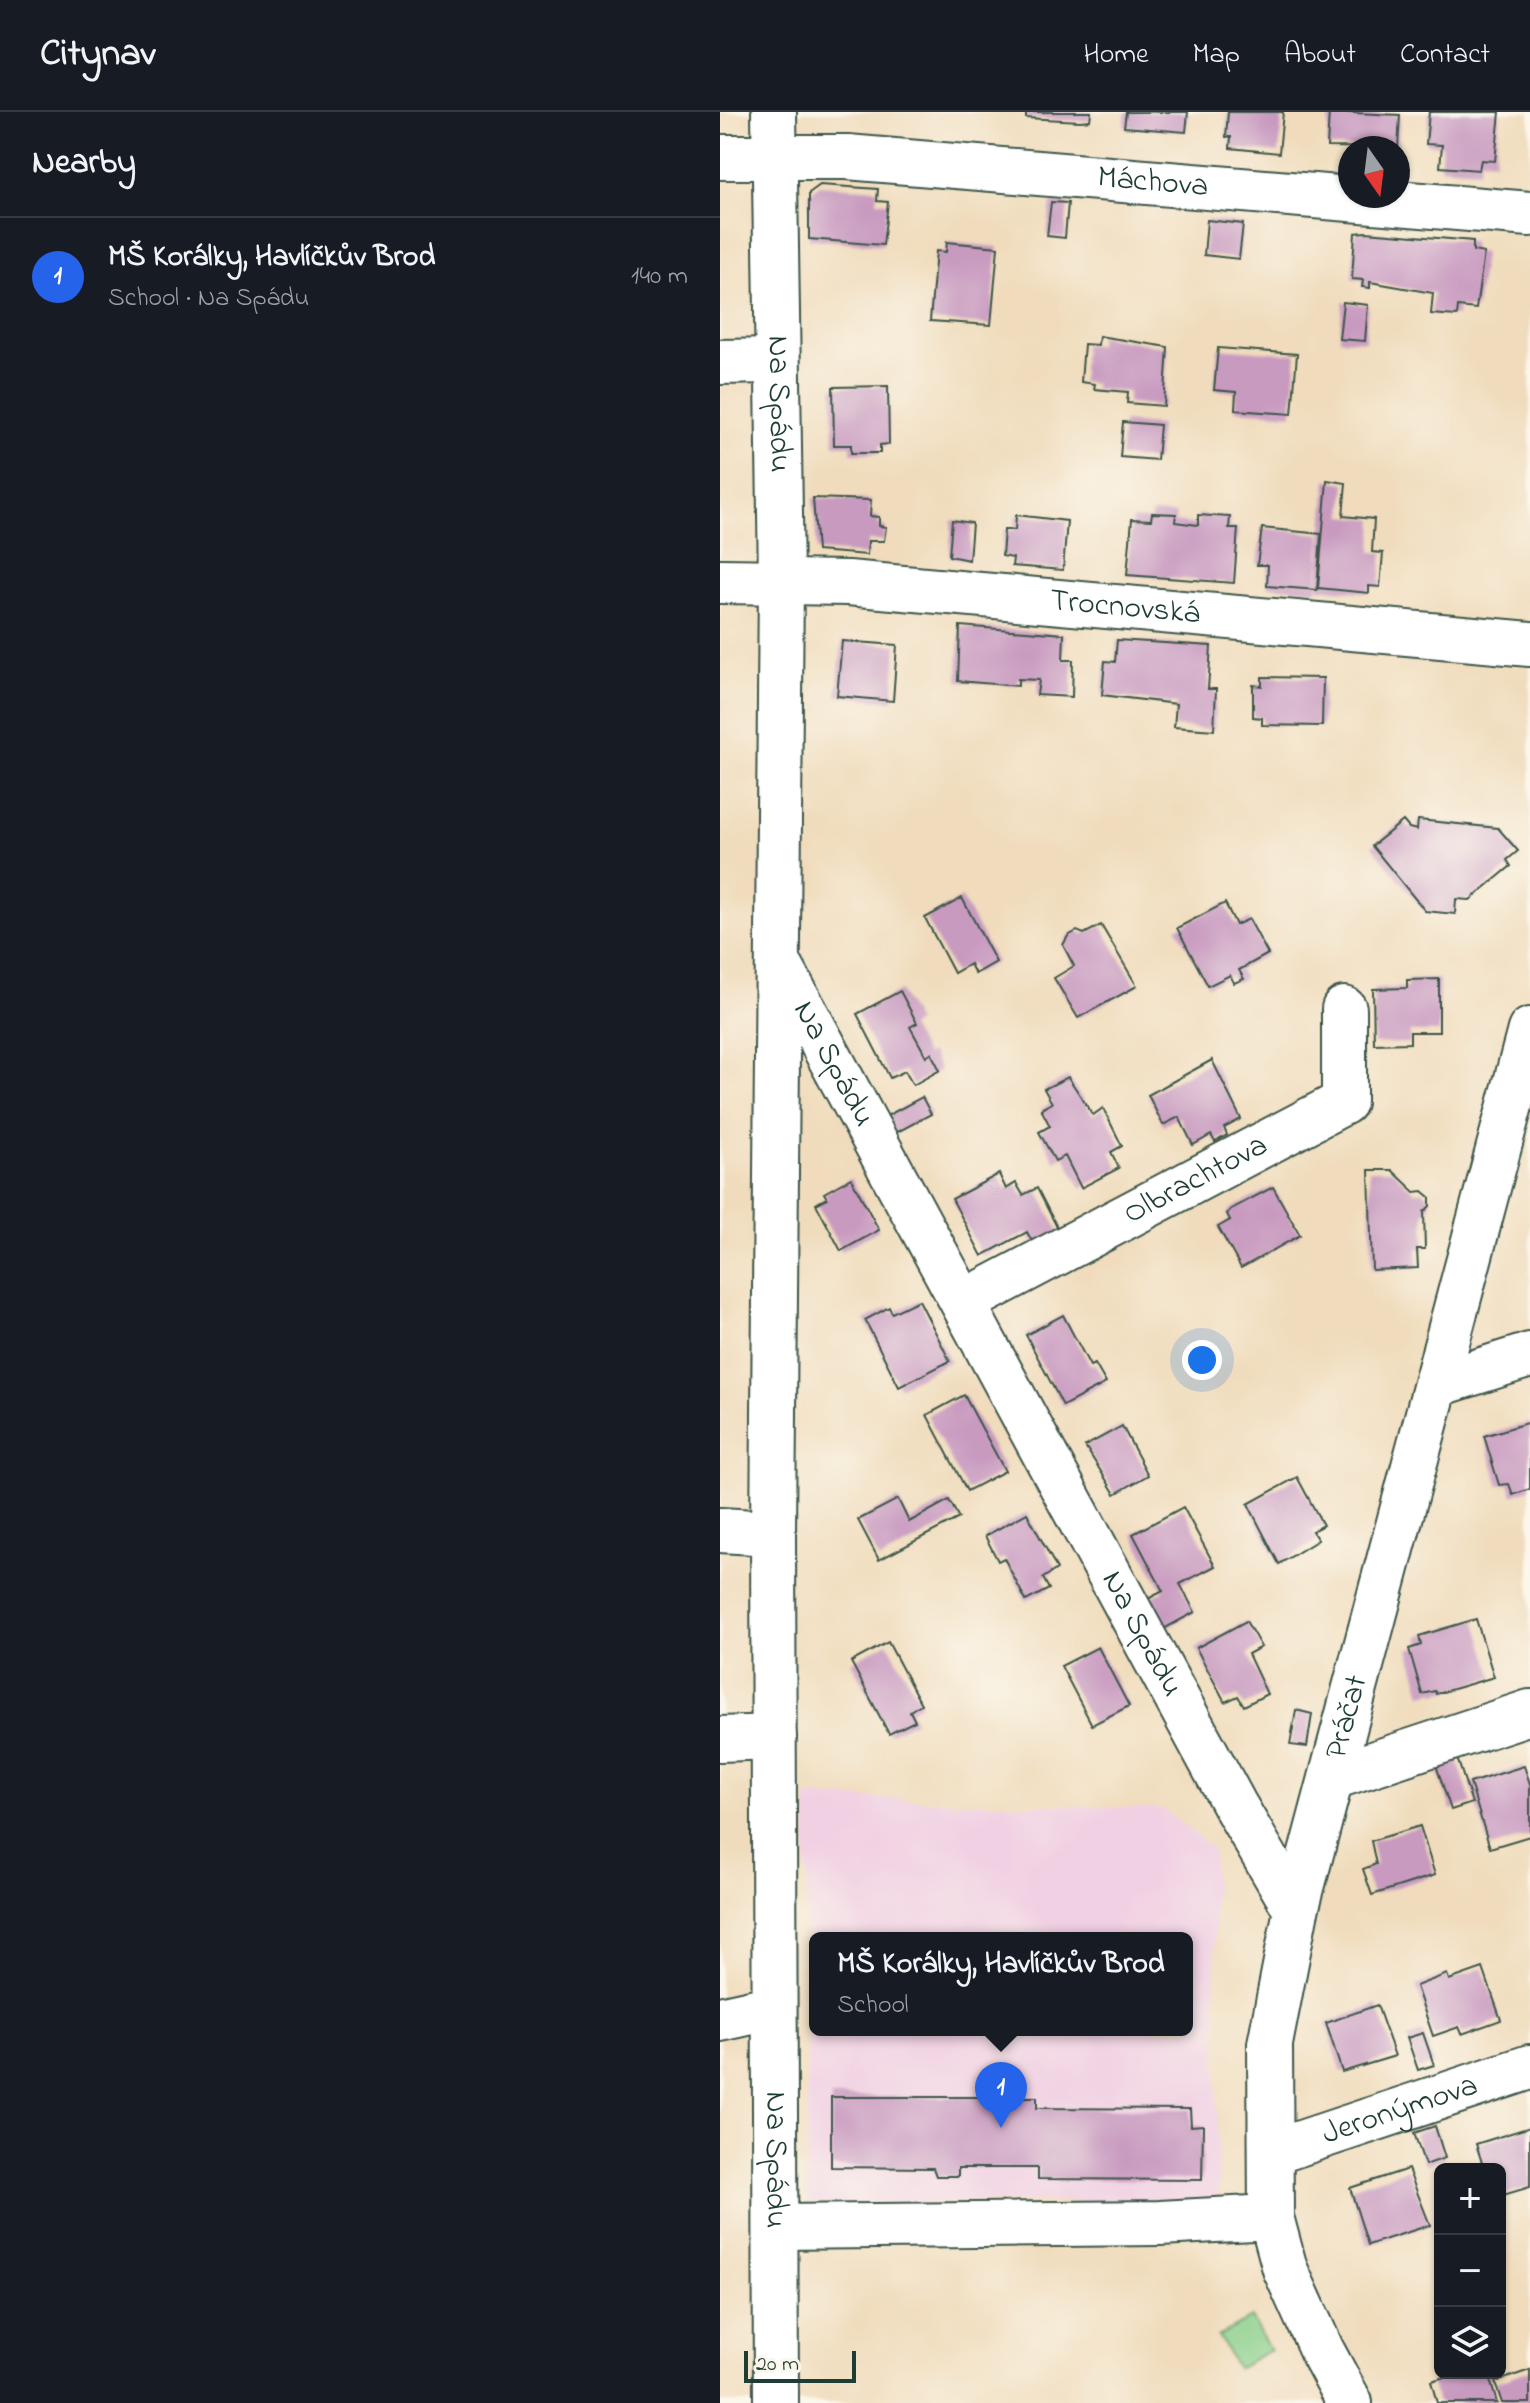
<!DOCTYPE html>
<html lang="en">
<head>
<meta charset="utf-8">
<style>
  :root { --surface:#171b24; --page:#20242c; --text:#f1f3f6; --muted:#9ea1a6; --line:#363941; --accent:#2563eb }
  body { margin:0; font-family:"Indie Flower",sans-serif; background:var(--page); color:var(--text) }
  .controls { position:absolute; right:24px; bottom:24px; display:grid; overflow:hidden; border-radius:12px; box-shadow:0 2px 6px #0004 }
  .controls button { width:72px; height:72px; display:grid; place-items:center; padding:0; border:0; border-bottom:2px solid var(--line); background:var(--surface); color:var(--text); font:40px sans-serif }
  .compass { position:absolute; left:618px; top:24px; width:72px; height:72px; border-radius:50%; background:var(--surface); box-shadow:0 2px 6px #0004; rotate:166deg }
  .scale { position:absolute; left:24px; bottom:20px; width:112px; box-sizing:border-box; padding-left:8px; border:4px solid #1f3d34; border-top:0; font-size:22px; line-height:28px; white-space:nowrap; color:#1f3d34; -webkit-text-stroke:6px #fbf7ec; paint-order:stroke }
  .you { position:absolute; left:482px; top:1248px; width:28px; height:28px; margin:-20px; border:6px solid #fff; border-radius:50%; background:#1a73e8; box-shadow:0 0 0 12px #1a73e833 }
  .badge { display:grid; place-items:center; width:52px; height:52px; border-radius:50%; background:var(--accent); color:#fff; font-size:26px; font-weight:700 }
  .pin { position:absolute; translate:-50% -66px; filter:drop-shadow(0 2px 4px #0008) }
  .pin::after { content:''; position:absolute; top:42px; width:28px; height:24px; background:inherit; clip-path:polygon(0 0,100% 0,50% 100%) }
  .popup { position:absolute; left:89px; top:1820px; width:384px; height:104px; box-sizing:border-box; display:grid; place-content:center; border-radius:12px; background:var(--surface); filter:drop-shadow(0 2px 6px #0005); font-size:26px; white-space:nowrap; color:var(--muted) }
  .popup b { font-size:30px; color:var(--text) }
  .popup::after { content:''; position:absolute; left:50%; top:100%; margin-left:-16px; border:16px solid transparent; border-top-color:var(--surface) }
  .list { margin:0; padding:0; list-style:none }
  h2 { display:flex; justify-content:space-between; align-items:center; height:104px; margin:0; padding:0 32px; font-size:34px }
  h2 small { font-size:26px; font-weight:400; color:var(--muted) }
  .list li { display:grid; grid-template-columns:52px 1fr auto; gap:24px; align-items:center; box-sizing:border-box; height:120px; padding:0 32px; border-top:2px solid var(--line) }
  .list b { display:block; font-size:30px; white-space:nowrap }
  .list p { margin:0; font-size:26px; white-space:nowrap; color:var(--muted) }
  .list em { font-size:26px; font-style:normal; color:var(--muted) }
  .icon { flex:none; width:44px; height:44px; fill:none; stroke:currentColor; stroke-width:2; stroke-linecap:round; stroke-linejoin:round }
  .map { position:relative; flex:none; width:810px; height:2291px; overflow:hidden }
  header { display:flex; align-items:center; gap:48px; box-sizing:border-box; height:112px; padding:0 40px; background:var(--surface); border-bottom:2px solid var(--line) }
  header strong { font-size:38px }
  nav { display:flex; gap:44px; margin-inline-start:auto; font-size:28px }
  main { display:flex }
  aside { flex:1; background:var(--surface) }
  .map>svg:first-child { display:block }
  .built { fill:#f1d0e3; fill-rule:evenodd }
  .pitch { fill:#89cf8a; stroke:#54865f; stroke-width:2 }
  .building { fill:#c89ac0 }
  .lines { fill:none; stroke-linecap:round; stroke-linejoin:round }
  .minor-casing { stroke:#3e5548; stroke-width:48 }
  .minor { stroke:#fff; stroke-width:44 }
  .labels { text-anchor:middle; dominant-baseline:central; stroke-width:7; stroke-linejoin:round; paint-order:stroke }
  .street-label { font-size:32px; fill:#1f3d34; stroke:#fbf7ec }
</style>
</head>
<body>
<header>
<strong>Citynav</strong>
<nav><a>Home</a><a>Map</a><a>About</a><a>Contact</a></nav>
</header>
<main>
<aside>
<h2>Nearby<small></small></h2>
<ul class="list">
<li><span class="badge">1</span><div><b>MŠ Korálky, Havlíčkův Brod</b><p>School · Na Spádu</p></div><em>140 m</em></li>
</ul>
</aside>
<div class="map">
<svg width="810" height="2291" viewBox="0 0 810 2291">
  <rect width="100%" height="100%" fill="#fbf7ec"/>
  <filter id="ink" filterUnits="userSpaceOnUse"><feTurbulence type="fractalNoise" baseFrequency=".0125" numOctaves="2"/><feDisplacementMap in="SourceGraphic" scale="16" xChannelSelector="R" yChannelSelector="G"/><feConvolveMatrix kernelMatrix="1 2 1 2 8 2 1 2 1" color-interpolation-filters="sRGB"/></filter>
  <filter id="wash" filterUnits="userSpaceOnUse"><feTurbulence type="fractalNoise" baseFrequency=".006" numOctaves="4" result="noise"/><feDisplacementMap in="SourceGraphic" scale="32" xChannelSelector="R" yChannelSelector="G"/><feGaussianBlur stdDeviation="1.8" result="paint"/><feColorMatrix in="noise" values="0 0 0 0 0 0 0 0 0 0 0 0 0 0 0 0 0 1.4 0 .05"/><feComposite in="paint" operator="in"/></filter>
  <g filter="url(#wash)">
    <rect width="100%" height="100%" fill="#f0dcbc"/>
    <path class="built" d="M 87,1684 L 444,1697 L 493,1737 L 499,2088 L 87,2092 ZM 95,1826 L 467,1826 L 467,1918 L 95,1918 Z"/>
    <polygon class="pitch" points="531,2206 550,2238 517,2256 498,2224"/>
    <g id="blocks">
      <g class="building">
        <polygon points="306,0 371,0 370,8 360,9 306,6"/>
        <polygon points="406,0 468,0 466,20 404,15"/>
        <polygon points="508,0 563,0 559,41 510,36 511,25 506,25"/>
        <polygon points="609,0 680,3 678,36 607,35"/>
        <polygon points="709,0 780,0 775,49 761,48 759,58 720,55 722,33 706,32"/>
        <polygon points="100,73 158,77 157,89 168,90 163,133 89,127 89,81"/>
        <polygon points="331,90 348,91 345,126 327,124"/>
        <polygon points="487,108 523,112 519,147 484,143"/>
        <polygon points="646,120 753,129 753,139 764,141 756,197 738,195 737,204 711,202 713,181 650,170 650,176 642,175 643,168 632,167 635,121"/>
        <polygon points="227,130 278,135 271,213 210,209 216,139 226,140"/>
        <polygon points="623,190 648,193 645,229 619,227"/>
        <polygon points="379,224 448,235 444,294 407,291 408,280 374,277 375,272 361,270 364,232 378,233"/>
        <polygon points="498,236 577,242 572,302 515,298 516,280 494,278"/>
        <polygon points="168,274 169,332 160,333 160,341 131,341 131,333 114,333 113,275"/>
        <polygon points="403,310 440,313 437,348 400,345"/>
        <polygon points="607,368 626,371 623,404 654,407 652,440 663,441 660,475 649,474 649,481 598,476"/>
        <polygon points="93,386 151,388 150,404 159,405 159,414 166,415 164,429 148,429 147,443 97,439"/>
        <polygon points="432,401 456,402 455,410 478,413 478,403 510,405 509,416 518,416 514,471 407,463 412,407 431,408"/>
        <polygon points="296,403 347,409 343,458 292,454 293,446 282,444 284,418 295,418"/>
        <polygon points="232,408 252,411 249,448 229,444"/>
        <polygon points="542,416 601,422 597,478 547,474 548,453 537,453"/>
        <polygon points="240,514 344,522 343,548 353,548 352,585 317,583 319,568 298,567 298,574 238,569"/>
        <polygon points="397,528 491,534 488,577 496,577 494,618 454,615 456,592 382,583 385,549 395,550"/>
        <polygon points="122,529 177,533 173,589 117,584"/>
        <polygon points="542,565 603,566 602,614 542,613 542,606 533,605 533,573 542,574"/>
        <polygon points="698,708 778,716 798,739 787,748 791,754 750,788 736,787 735,802 705,799 652,734 683,709 689,716 697,718"/>
        <polygon points="242,786 276,850 255,862 250,852 234,861 205,806"/>
        <polygon points="505,791 516,813 529,807 548,842 519,858 524,867 514,871 510,863 488,874 457,816"/>
        <polygon points="381,813 417,874 358,906 334,866 354,854 343,833 348,824 357,819 364,822"/>
        <polygon points="719,867 719,920 690,920 690,931 654,932 653,877 687,876 687,868"/>
        <polygon points="180,879 197,911 190,915 206,944 211,941 220,958 193,973 185,959 170,966 137,902"/>
        <polygon points="492,948 521,1007 504,1016 507,1023 495,1030 491,1023 473,1033 459,1005 443,1013 428,983"/>
        <polygon points="348,965 373,1003 383,996 402,1034 391,1040 399,1056 361,1076 345,1044 335,1049 319,1020 330,1014 321,997 332,991 324,977"/>
        <polygon points="202,985 211,1002 172,1023 163,1006"/>
        <polygon points="649,1058 672,1058 695,1080 703,1079 710,1085 710,1094 704,1100 705,1137 697,1137 698,1156 652,1158"/>
        <polygon points="279,1062 286,1077 296,1071 303,1083 317,1076 340,1121 315,1135 307,1120 262,1144 232,1087"/>
        <polygon points="131,1066 159,1118 121,1139 96,1092 107,1086 104,1081"/>
        <polygon points="553,1075 580,1123 521,1156 498,1115 510,1108 507,1102 511,1097"/>
        <polygon points="199,1188 230,1249 179,1275 145,1208 169,1195 172,1201"/>
        <polygon points="343,1203 370,1254 375,1252 386,1271 343,1294 306,1223"/>
        <polygon points="244,1283 285,1359 247,1379 207,1303"/>
        <polygon points="810,1310 810,1377 793,1383 789,1372 779,1373 764,1324"/>
        <polygon points="402,1314 428,1363 395,1382 365,1334"/>
        <polygon points="577,1365 603,1413 592,1419 598,1428 559,1452 528,1392"/>
        <polygon points="178,1387 189,1410 229,1388 239,1406 159,1448 138,1408"/>
        <polygon points="463,1395 495,1454 460,1472 475,1500 442,1518 426,1488 443,1479 413,1422"/>
        <polygon points="307,1401 337,1457 323,1466 329,1477 306,1489 284,1446 278,1449 265,1424"/>
        <polygon points="756,1507 774,1565 716,1582 715,1579 702,1582 689,1537 701,1533 699,1524"/>
        <polygon points="526,1509 541,1535 528,1542 547,1582 524,1594 518,1584 505,1590 476,1536"/>
        <polygon points="168,1530 201,1592 190,1599 195,1609 169,1622 131,1550"/>
        <polygon points="378,1535 409,1594 372,1613 341,1554"/>
        <polygon points="576,1598 592,1602 587,1635 570,1633"/>
        <polygon points="737,1646 752,1691 731,1698 716,1653"/>
        <polygon points="804,1654 810,1672 810,1724 770,1736 750,1671"/>
        <polygon points="700,1714 715,1763 652,1783 643,1757 656,1752 651,1729"/>
        <polygon points="763,1856 781,1908 742,1922 739,1915 713,1924 696,1874 727,1862 729,1868"/>
        <polygon points="657,1893 675,1944 622,1960 606,1911"/>
        <polygon points="703,1921 714,1953 698,1958 687,1926"/>
        <polygon points="111,1985 317,1985 317,1996 470,1997 471,2014 483,2013 482,2068 318,2067 318,2056 238,2056 238,2064 216,2064 213,2056 111,2055"/>
        <polygon points="715,2014 725,2046 705,2053 694,2021"/>
        <polygon points="810,2015 810,2075 780,2084 780,2057 764,2057 756,2032"/>
        <polygon points="688,2057 710,2113 648,2133 630,2076"/>
        <polygon points="810,2258 810,2291 782,2291 775,2270"/>
        <polygon points="739,2261 768,2261 777,2291 717,2291 711,2269"/>
      </g>
    </g>
  </g>
  <g filter="url(#ink)">
    <use href="#blocks" fill-opacity="0" stroke="#3e5548" stroke-width="2"/>
    <g class="lines">
      <defs>
        <g id="minor">
          <path id="s1" d="M 54,0 L 61,468 L 53,1421 L 56,2291"/>
          <path id="s2" d="M 0,45 L 127,45 L 810,102"/>
          <polyline points="0,250 57,249"/>
          <path id="s3" d="M 0,469 L 128,471 L 810,532"/>
          <path id="s4" d="M 62,857 L 514,1692 L 576,1798"/>
          <path id="s5" d="M 244,1190 L 624,990 L 624,897"/>
          <polyline points="718,1272 810,1243"/>
          <polyline points="0,1418 53,1421"/>
          <polyline points="0,1627 54,1625"/>
          <polyline points="613,1665 810,1600"/>
          <polyline points="0,1907 54,1895"/>
          <path id="s6" d="M 551,2041 L 810,1955"/>
          <polyline points="56,2115 440,2111 551,2105"/>
          <path id="s7" d="M 630,2291 L 602,2239 L 565,2157 L 551,2105 L 550,1932 L 576,1798 L 810,918"/>
        </g>
      </defs>
      <use href="#minor" class="minor-casing"/>
      <use href="#minor" class="minor"/>
    </g>
  </g>
  <g class="labels">
    <g class="street-label">
      <text stroke="none"><textPath href="#s2" startOffset="434">Máchova</textPath></text>
      <text stroke="none"><textPath href="#s1" startOffset="292">Na Spádu</textPath></text>
      <text stroke="none"><textPath href="#s3" startOffset="406">Trocnovská</textPath></text>
      <text stroke="none"><textPath href="#s4" startOffset="108">Na Spádu</textPath></text>
      <text stroke="none"><textPath href="#s5" startOffset="262">Olbrachtova</textPath></text>
      <text stroke="none"><textPath href="#s4" startOffset="756">Na Spádu</textPath></text>
      <text stroke="none"><textPath href="#s7" startOffset="712">Práčat</textPath></text>
      <text stroke="none"><textPath href="#s6" startOffset="136">Jeronýmova</textPath></text>
      <text stroke="none"><textPath href="#s1" startOffset="2048">Na Spádu</textPath></text>
    </g>
  </g>
</svg>
<div class="controls">
<button>+</button>
<button>−</button>
<button><svg class="icon" aria-label="layers" viewBox="0 0 24 24"><path d="M12 4l9 5-9 5-9-5zM3 14l9 5 9-5"/></svg></button>
</div>
<svg class="compass" viewBox="-18 -18 36 36"><path d="M0-13l5 13h-10z" fill="#e53935"/><path d="M0 13l5-13h-10z" fill="#9ea1a6"/></svg>
<div class="scale">20 m</div>
<div class="you"></div>
<div class="pin badge" style="left:281px;top:2016px">1</div>
<div class="popup"><b>MŠ Korálky, Havlíčkův Brod</b>School</div>
</div>
</main>
</body>
</html>
